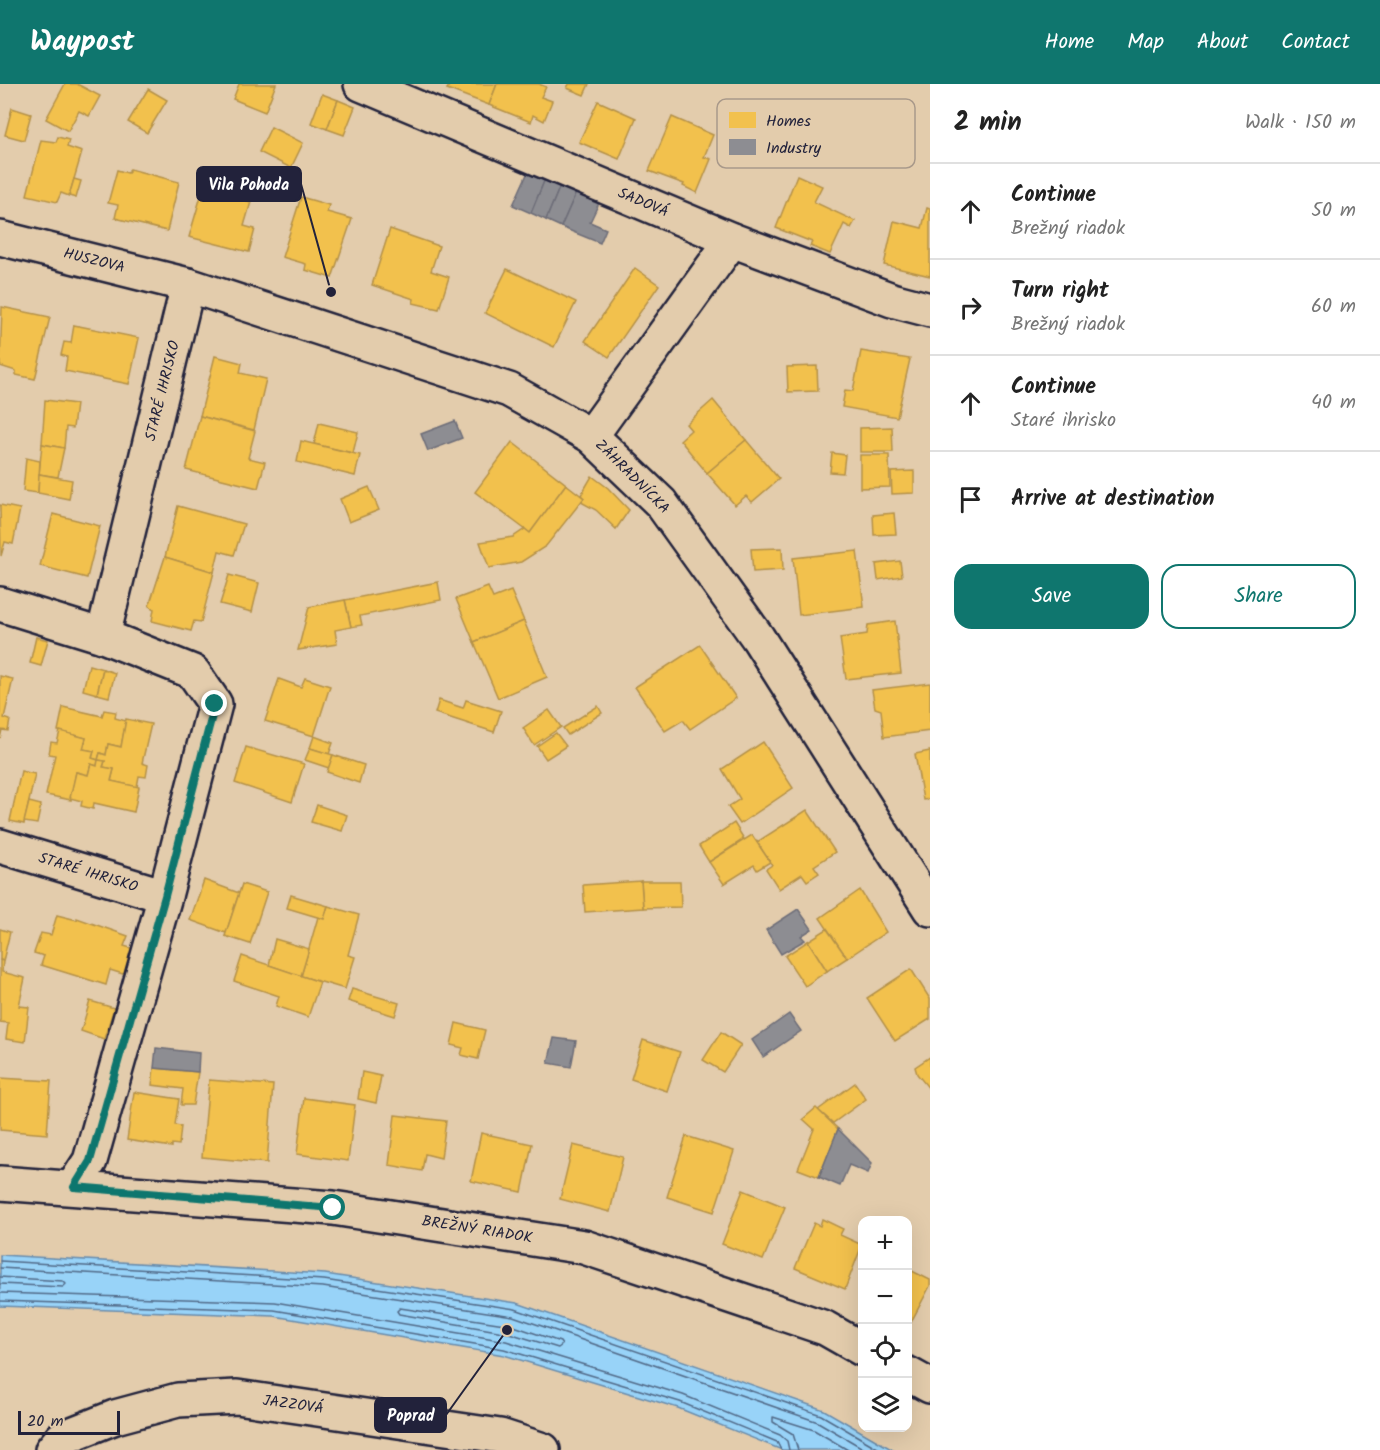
<!DOCTYPE html>
<html lang="en">
<head>
<meta charset="utf-8">
<style>
  :root { --surface:#fff; --page:#f2f2f2; --text:#222; --muted:#767676; --line:#e0e0e0; --accent:#0f766e }
  body { margin:0; font-family:Kalam,sans-serif; background:var(--page); color:var(--text) }
  .controls { position:absolute; right:18px; bottom:18px; display:grid; overflow:hidden; border-radius:12px; box-shadow:0 6px 24px #0002 }
  .controls button { width:54px; height:54px; display:grid; place-items:center; padding:0; border:0; border-bottom:2px solid var(--line); background:var(--surface); color:var(--text); font:30px sans-serif }
  .scale { position:absolute; left:18px; bottom:15px; width:102px; box-sizing:border-box; padding-left:6px; border:3px solid #22223b; border-top:0; font-size:16px; line-height:21px; white-space:nowrap; color:#22223b; -webkit-text-stroke:4px #e3ccac; paint-order:stroke }
  .stop { position:absolute; width:18px; height:18px; margin:-14px; border:4px solid #0f766e; border-radius:50%; background:#fff }
  .stop.end { background:#0f766e; border-color:#fff; box-shadow:0 2px 6px #0008 }
  .list { margin:0; padding:0; list-style:none }
  h2 { display:flex; justify-content:space-between; align-items:center; height:78px; margin:0; padding:0 24px; font-size:26px }
  h2 small { font-size:20px; font-weight:400; color:var(--muted) }
  .list li { display:grid; grid-template-columns:39px 1fr auto; gap:18px; align-items:center; box-sizing:border-box; height:96px; padding:0 24px; border-top:2px solid var(--line) }
  .list b { display:block; font-size:22px; white-space:nowrap }
  .list p { margin:0; font-size:20px; white-space:nowrap; color:var(--muted) }
  .list em { font-size:20px; font-style:normal; color:var(--muted) }
  .actions { display:flex; gap:12px; padding:18px 24px }
  .actions a { flex:1; padding:14px 0; border:2px solid var(--accent); border-radius:18px; text-align:center; font-size:21px; color:var(--accent) }
  .actions .main { background:var(--accent); color:#fff }
  .icon { flex:none; width:33px; height:33px; fill:none; stroke:currentColor; stroke-width:2; stroke-linecap:round; stroke-linejoin:round }
  .map { position:relative; flex:none; width:930px; height:1366px; overflow:hidden }
  header { display:flex; align-items:center; gap:36px; box-sizing:border-box; height:84px; padding:0 30px; background:var(--accent); color:#fff }
  header strong { font-size:28px }
  nav { display:flex; gap:33px; margin-inline-start:auto; font-size:21px }
  main { display:flex }
  aside { flex:1; background:var(--surface) }
  .map>svg:first-child { display:block }
  .water { fill:#98d3f8; stroke:#698cac; stroke-width:1.5 }
  .homes { fill:#f2c14e; stroke:#b49148; stroke-width:1.5 }
  .industry { fill:#8d8d92; stroke:#6d6d78; stroke-width:1.5 }
  .lines { fill:none; stroke-linecap:round; stroke-linejoin:round }
  .shore { stroke:#516987; stroke-width:1.5 }
  .minor-casing { stroke:#22223b; stroke-width:38 }
  .minor { stroke:#e3ccac; stroke-width:33 }
  .route { stroke:#0f766e; stroke-width:8 }
  .labels { text-anchor:middle; dominant-baseline:central; stroke-width:6; stroke-linejoin:round; paint-order:stroke }
  .street-label { font-size:15px; fill:#22223b; stroke:#e3ccac }
  .key { fill:#e3ccac; stroke:#a9998a; stroke-width:1.5 }
  .key-label { font-size:16px; fill:#22223b }
  .leader { fill:none; stroke:#22223b; stroke-width:2 }
  .callout-dot { fill:#22223b; stroke:#e3ccac; stroke-width:2 }
  .callout { fill:#22223b; stroke:#22223b; stroke-width:2 }
  .callout-label { font-size:16px; text-anchor:middle; font-weight:bold; fill:#fff }
</style>
</head>
<body>
<header>
<strong>Waypost</strong>
<nav><a>Home</a><a>Map</a><a>About</a><a>Contact</a></nav>
</header>
<main>
<div class="map">
<svg width="930" height="1366" viewBox="0 0 930 1366">
  <rect width="100%" height="100%" fill="#e3ccac"/>
  <filter id="ink" filterUnits="userSpaceOnUse"><feTurbulence type="fractalNoise" baseFrequency=".0167" numOctaves="2"/><feDisplacementMap in="SourceGraphic" scale="12" xChannelSelector="R" yChannelSelector="G"/><feConvolveMatrix kernelMatrix="1 2 1 2 8 2 1 2 1" color-interpolation-filters="sRGB"/></filter>
  <g filter="url(#ink)">
    <polygon class="water" points="0,1171 325,1190 517,1219 824,1326 893,1366 782,1366 678,1324 504,1271 274,1232 0,1222"/>
    <g class="homes">
      <polygon points="65,0 77,0 100,12 89,32 79,27 68,47 46,35"/>
      <polygon points="239,0 276,0 265,28 233,15"/>
      <polygon points="450,0 497,0 489,21 447,5"/>
      <polygon points="497,0 539,0 546,3 541,13 552,17 544,37 533,31 531,38 489,21"/>
      <polygon points="569,0 589,0 584,11 567,4"/>
      <polygon points="148,5 167,16 147,49 128,38"/>
      <polygon points="322,10 338,16 327,45 311,39"/>
      <polygon points="338,16 355,23 344,51 327,45"/>
      <polygon points="598,17 636,34 619,75 579,58"/>
      <polygon points="12,24 31,30 24,56 5,51"/>
      <polygon points="672,33 713,51 704,73 711,75 697,109 683,102 684,100 649,87"/>
      <polygon points="271,43 303,59 291,84 259,68"/>
      <polygon points="58,53 69,56 67,63 82,68 69,112 61,109 57,118 27,111 41,56 56,58"/>
      <polygon points="130,85 179,98 167,147 115,134 118,121 108,119 117,86 128,89"/>
      <polygon points="797,91 822,102 814,118 855,137 851,144 844,140 830,170 810,162 812,158 776,144"/>
      <polygon points="74,95 81,97 76,114 69,112"/>
      <polygon points="203,105 251,118 244,142 255,145 249,168 189,153"/>
      <polygon points="301,113 329,121 327,128 352,135 332,194 305,186 306,180 282,173"/>
      <polygon points="927,124 930,125 930,192 884,181 894,137 922,144"/>
      <polygon points="390,145 439,162 431,187 449,193 439,225 413,219 414,215 372,201"/>
      <polygon points="635,184 659,201 609,273 585,257"/>
      <polygon points="507,185 576,218 554,263 485,229"/>
      <polygon points="2,223 50,233 35,295 16,291 16,287 0,282"/>
      <polygon points="74,241 139,254 129,300 65,287 67,273 61,271 64,258 71,259"/>
      <polygon points="861,267 910,275 897,333 842,323 845,306 853,307"/>
      <polygon points="215,272 242,279 240,289 266,295 254,346 200,332"/>
      <polygon points="817,282 818,307 788,308 787,283"/>
      <polygon points="45,316 76,320 73,344 66,343 64,364 42,360"/>
      <polygon points="713,316 746,356 707,389 680,356 691,346 686,340"/>
      <polygon points="200,332 255,347 248,374 265,378 258,404 186,386"/>
      <polygon points="319,339 358,348 353,369 314,360"/>
      <polygon points="892,343 893,368 860,368 860,344"/>
      <polygon points="746,356 779,395 752,418 746,412 735,421 707,389"/>
      <polygon points="301,357 360,371 355,392 297,378"/>
      <polygon points="512,358 566,400 530,449 475,408"/>
      <polygon points="42,360 64,364 58,393 39,390"/>
      <polygon points="832,369 845,371 843,389 830,388"/>
      <polygon points="860,371 889,371 890,403 860,404"/>
      <polygon points="26,374 40,377 38,409 23,407"/>
      <polygon points="914,387 914,409 892,410 891,388"/>
      <polygon points="39,390 72,396 69,415 38,409"/>
      <polygon points="592,392 608,404 629,426 616,445 596,426 581,418 584,414 581,411"/>
      <polygon points="566,400 584,414 546,462 521,478 489,484 480,458 513,453 525,445 530,449"/>
      <polygon points="369,403 379,426 349,438 340,415"/>
      <polygon points="0,421 20,425 13,460 5,458 1,472"/>
      <polygon points="178,422 244,440 234,471 219,467 214,488 165,473"/>
      <polygon points="894,429 896,450 874,451 873,431"/>
      <polygon points="53,430 100,442 87,494 40,482"/>
      <polygon points="782,464 783,486 753,488 751,465"/>
      <polygon points="857,467 864,523 799,531 793,474"/>
      <polygon points="165,473 214,488 201,538 194,537 191,547 152,537 154,525 149,522"/>
      <polygon points="900,477 902,492 878,496 876,480"/>
      <polygon points="229,491 259,499 252,528 220,520"/>
      <polygon points="438,498 441,516 360,532 362,541 351,543 345,516"/>
      <polygon points="488,503 493,514 511,507 524,537 474,558 456,515"/>
      <polygon points="345,516 351,543 335,546 337,560 298,566 309,523"/>
      <polygon points="524,537 547,593 498,614 474,558"/>
      <polygon points="895,537 901,589 846,595 840,554 867,550 868,541"/>
      <polygon points="36,553 48,556 41,582 30,579"/>
      <polygon points="700,561 736,614 690,645 683,636 665,647 635,603"/>
      <polygon points="89,581 103,585 97,610 83,606"/>
      <polygon points="103,585 115,589 109,613 97,610"/>
      <polygon points="0,592 13,595 4,634 10,636 8,647 2,646 0,654"/>
      <polygon points="305,594 330,602 314,652 265,637 279,595 301,603"/>
      <polygon points="930,599 930,647 884,653 881,626 875,624 872,606"/>
      <polygon points="439,616 463,624 466,616 501,627 494,648 435,629"/>
      <polygon points="598,622 602,629 568,651 563,644"/>
      <polygon points="63,623 102,632 104,626 116,628 115,634 126,637 121,663 108,660 106,671 100,669 98,676 92,674 94,667 83,665 86,654 58,647"/>
      <polygon points="549,626 561,643 534,661 523,644"/>
      <polygon points="126,635 151,640 142,679 148,681 146,693 139,692 137,703 111,697 114,685 103,683 105,677 98,676 100,669 106,671 108,660 121,663"/>
      <polygon points="60,647 86,654 83,665 94,667 92,674 98,676 97,682 91,680 88,691 76,688 71,716 46,711 55,671 49,670 51,658 57,659"/>
      <polygon points="556,649 566,662 546,675 537,662"/>
      <polygon points="314,652 333,659 329,670 310,664"/>
      <polygon points="763,658 793,704 740,740 728,723 740,715 722,685"/>
      <polygon points="246,663 304,680 292,718 235,699"/>
      <polygon points="310,664 333,671 329,684 305,676"/>
      <polygon points="930,667 930,715 923,716 915,670"/>
      <polygon points="333,671 364,681 359,699 327,688"/>
      <polygon points="98,676 105,677 103,683 114,685 111,697 139,703 134,728 94,719 93,725 81,722 82,717 70,714 76,688 88,691 91,680 97,682"/>
      <polygon points="21,687 35,690 24,740 10,737"/>
      <polygon points="29,718 41,721 37,740 24,738"/>
      <polygon points="317,721 347,731 342,747 311,738"/>
      <polygon points="807,726 835,768 814,782 819,789 807,797 802,790 779,805 766,785 772,781 757,758"/>
      <polygon points="734,739 744,755 709,778 699,762"/>
      <polygon points="752,751 770,778 757,786 754,781 724,800 709,778"/>
      <polygon points="204,796 239,809 226,849 190,836"/>
      <polygon points="641,797 680,797 681,823 643,824"/>
      <polygon points="641,797 643,824 585,828 583,801"/>
      <polygon points="242,800 267,808 250,860 225,852"/>
      <polygon points="860,806 886,848 847,874 820,834"/>
      <polygon points="291,811 328,822 324,835 287,824"/>
      <polygon points="328,822 359,831 348,871 355,873 345,905 301,892 318,833 324,835"/>
      <polygon points="57,831 77,836 77,834 128,852 124,862 134,865 126,891 110,886 106,901 41,881 44,872 34,869 41,849 51,851"/>
      <polygon points="0,845 10,848 3,877 0,876"/>
      <polygon points="827,845 847,874 827,887 808,857"/>
      <polygon points="275,855 309,865 301,892 269,881"/>
      <polygon points="808,857 827,887 805,902 785,872"/>
      <polygon points="242,872 320,898 308,933 276,922 279,912 234,897"/>
      <polygon points="0,876 3,877 2,888 25,894 19,922 29,923 25,958 6,955 8,939 0,938"/>
      <polygon points="911,885 930,915 930,935 895,957 867,914"/>
      <polygon points="352,905 399,919 395,932 348,917"/>
      <polygon points="90,917 114,924 104,955 81,947"/>
      <polygon points="456,939 485,946 478,975 461,971 463,964 451,961"/>
      <polygon points="721,948 741,961 723,988 703,976"/>
      <polygon points="643,956 680,968 667,1007 631,995"/>
      <polygon points="930,973 930,1006 917,990 915,983"/>
      <polygon points="154,984 198,988 193,1021 181,1021 183,1005 152,1001"/>
      <polygon points="362,988 381,992 376,1019 358,1015"/>
      <polygon points="0,994 51,997 47,1050 0,1046"/>
      <polygon points="209,996 273,1001 267,1079 202,1073"/>
      <polygon points="855,999 866,1015 833,1039 818,1026"/>
      <polygon points="134,1008 179,1015 175,1041 181,1042 179,1061 172,1060 172,1063 127,1056"/>
      <polygon points="304,1014 355,1021 348,1077 297,1070"/>
      <polygon points="816,1024 838,1045 819,1093 798,1085 814,1045 803,1035"/>
      <polygon points="395,1031 446,1037 441,1074 425,1070 422,1087 389,1081"/>
      <polygon points="481,1049 532,1060 522,1108 471,1097"/>
      <polygon points="686,1052 734,1067 714,1128 667,1113"/>
      <polygon points="573,1061 623,1073 610,1128 560,1115"/>
      <polygon points="743,1106 785,1123 763,1176 722,1160"/>
      <polygon points="822,1135 843,1145 840,1151 862,1161 845,1205 795,1184 814,1139 820,1142"/>
      <polygon points="908,1185 930,1196 930,1202 910,1240 908,1239"/>
    </g>
    <g class="industry">
      <polygon points="528,88 545,95 531,129 513,121"/>
      <polygon points="545,95 560,102 546,136 531,129"/>
      <polygon points="560,102 576,109 561,143 546,136"/>
      <polygon points="576,109 599,119 590,138 606,145 600,159 561,143"/>
      <polygon points="455,337 462,354 428,367 421,350"/>
      <polygon points="798,825 812,845 801,852 805,856 781,870 766,846"/>
      <polygon points="789,930 801,947 763,973 752,956"/>
      <polygon points="554,954 576,957 571,983 548,979"/>
      <polygon points="156,964 199,969 198,988 154,984"/>
      <polygon points="838,1045 872,1079 868,1089 849,1081 840,1102 819,1093"/>
    </g>
    <g class="lines">
      <g class="shore">
        <polyline points="0,1177 324,1196 515,1225 821,1331 881,1366"/>
        <polyline points="0,1184 323,1203 513,1232 818,1338 866,1366"/>
        <polyline points="0,1193 63,1197 66,1200 63,1203 0,1200"/>
        <polyline points="0,1209 275,1218 506,1257 683,1311 780,1351 787,1357 789,1366"/>
        <polyline points="0,1217 274,1226 504,1265 680,1318 777,1358 781,1366"/>
        <polygon points="400,1224 511,1241 560,1258 562,1261 558,1264 509,1249 399,1230 397,1227"/>
        <polyline points="798,1366 793,1350 773,1338 773,1333 814,1346 848,1366"/>
      </g>
      <defs>
        <g id="minor">
          <polyline points="361,0 732,156 892,216 930,226"/>
          <polyline points="0,154 188,201 509,306 591,352 661,419 758,554 930,825"/>
          <polyline points="591,352 732,156"/>
          <polyline points="0,520 103,552 193,588 215,620 165,812 0,762"/>
          <polyline points="103,552 188,201"/>
          <polyline points="0,1099 333,1124 584,1163 825,1244 862,1265"/>
          <polyline points="73,1103 90,1077 165,812"/>
          <polyline points="908,1290 930,1302"/>
          <polyline points="52,1366 62,1354 115,1333 178,1316 237,1313 500,1352 543,1366"/>
        </g>
      </defs>
      <use href="#minor" class="minor-casing"/>
      <use href="#minor" class="minor"/>
    </g>
  </g>
  <g class="lines" filter="url(#ink)">
    <polyline class="route" points="215,620 165,812 90,1077 74,1103 333,1124"/>
  </g>
  <g class="labels">
    <g class="street-label">
      <text transform="translate(643 119) rotate(23)">SADOVÁ</text>
      <text transform="translate(94 177) rotate(14)">HUSZOVA</text>
      <text transform="translate(163 307) rotate(-76)">STARÉ IHRISKO</text>
      <text transform="translate(632 393) rotate(45)">ZÁHRADNÍCKA</text>
      <text transform="translate(88 789) rotate(17)">STARÉ IHRISKO</text>
      <text transform="translate(477 1146) rotate(9)">BREŽNÝ RIADOK</text>
      <text transform="translate(293 1321) rotate(8)">JAZZOVÁ</text>
    </g>
  </g>
  <rect x="717" y="15" width="198" height="69" rx="9" class="key"/>
  <rect x="729" y="28" width="27" height="16" fill="#f2c14e"/>
  <rect x="729" y="55" width="27" height="16" fill="#8d8d92"/>
  <g class="key-label">
    <text x="766" y="42">Homes</text>
    <text x="766" y="69">Industry</text>
  </g>
  <path class="leader" d="M331 208L301 100M507 1246L446 1331"/>
  <g class="callout-dot">
    <circle cx="331" cy="208" r="6"/>
    <circle cx="507" cy="1246" r="6"/>
  </g>
  <g class="callout">
    <rect x="197" y="83" width="104" height="34" rx="6"/>
    <rect x="375" y="1314" width="71" height="34" rx="6"/>
  </g>
  <g class="callout-label">
    <text x="249" y="106">Vila Pohoda</text>
    <text x="411" y="1337">Poprad</text>
  </g>
</svg>
<div class="controls">
<button>+</button>
<button>−</button>
<button><svg class="icon" aria-label="locate" viewBox="0 0 24 24"><circle cx="12" cy="12" r="6"/><path d="M12 2v4M12 18v4M2 12h4M18 12h4"/></svg></button>
<button><svg class="icon" aria-label="layers" viewBox="0 0 24 24"><path d="M12 4l9 5-9 5-9-5zM3 14l9 5 9-5"/></svg></button>
</div>
<div class="scale">20 m</div>
<div class="stop" style="left:333px;top:1124px"></div>
<div class="stop end" style="left:215px;top:620px"></div>
</div>
<aside>
<h2>2 min<small>Walk · 150 m</small></h2>
<ul class="list">
<li><svg class="icon" aria-label="ahead" viewBox="0 0 24 24"><path d="M12 20V5M6 11l6-6 6 6"/></svg><div><b>Continue</b><p>Brežný riadok</p></div><em>50 m</em></li>
<li><svg class="icon" aria-label="right" viewBox="0 0 24 24"><path d="M7 20v-9h11M14 6l5 5-5 5"/></svg><div><b>Turn right</b><p>Brežný riadok</p></div><em>60 m</em></li>
<li><svg class="icon" aria-label="ahead" viewBox="0 0 24 24"><path d="M12 20V5M6 11l6-6 6 6"/></svg><div><b>Continue</b><p>Staré ihrisko</p></div><em>40 m</em></li>
<li><svg class="icon" aria-label="arrive" viewBox="0 0 24 24"><path d="M6 21V4h12l-3 4 3 4H6"/></svg><div><b>Arrive at destination</b></div></li>
</ul>
<div class="actions"><a class="main">Save</a><a>Share</a></div>
</aside>
</main>
</body>
</html>
